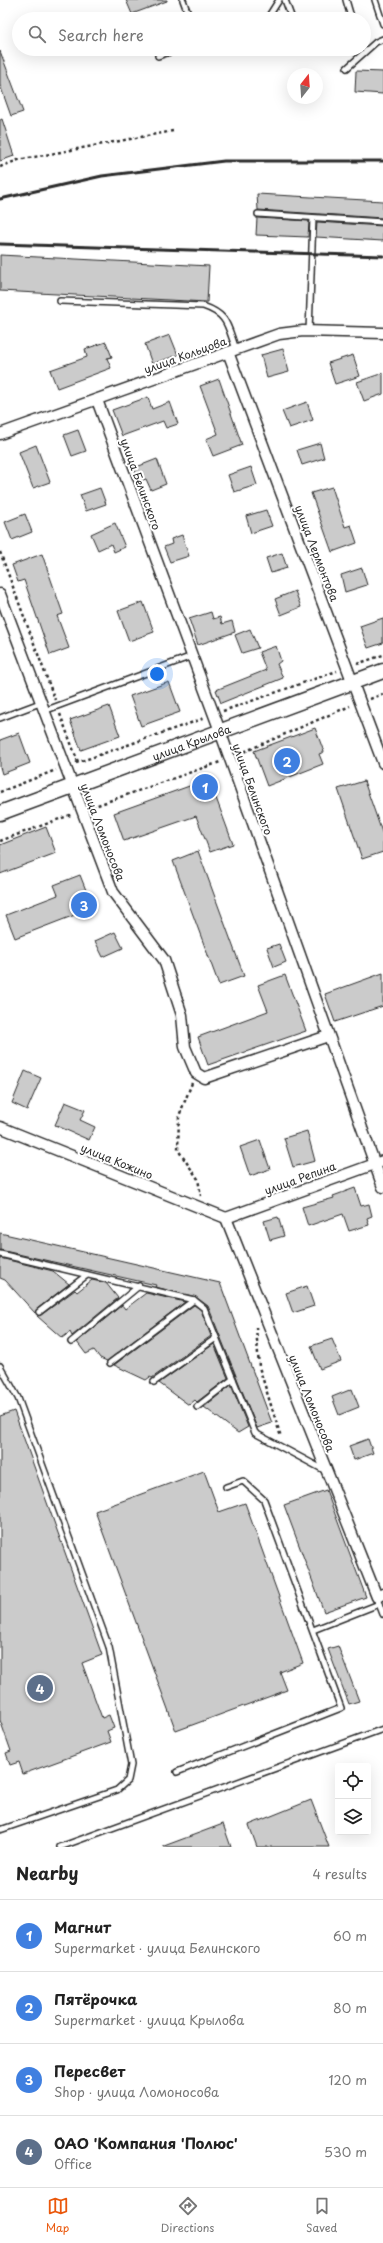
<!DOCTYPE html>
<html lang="en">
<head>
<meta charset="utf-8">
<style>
  :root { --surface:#fff; --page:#f2f2f2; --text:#222; --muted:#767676; --line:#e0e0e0; --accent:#ea580c }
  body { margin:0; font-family:"Playpen Sans",sans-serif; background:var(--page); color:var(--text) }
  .controls { position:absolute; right:12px; bottom:12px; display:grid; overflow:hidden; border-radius:4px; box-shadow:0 4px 16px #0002 }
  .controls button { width:36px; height:36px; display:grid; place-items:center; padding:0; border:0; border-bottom:1px solid var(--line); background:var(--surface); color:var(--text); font:20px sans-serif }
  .compass { position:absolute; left:287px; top:68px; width:36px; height:36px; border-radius:50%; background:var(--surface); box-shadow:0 4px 16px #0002; rotate:17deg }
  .you { position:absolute; left:157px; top:674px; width:14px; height:14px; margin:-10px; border:3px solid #fff; border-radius:50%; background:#1a73e8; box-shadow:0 0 0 6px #1a73e833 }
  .badge { display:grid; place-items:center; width:26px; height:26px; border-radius:50%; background:var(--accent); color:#fff; font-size:13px; font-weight:700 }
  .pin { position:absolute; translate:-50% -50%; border:2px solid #fff; box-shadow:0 1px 4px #0006 }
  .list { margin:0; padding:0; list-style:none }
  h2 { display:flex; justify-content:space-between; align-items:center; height:52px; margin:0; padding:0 16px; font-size:17px }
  h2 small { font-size:13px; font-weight:400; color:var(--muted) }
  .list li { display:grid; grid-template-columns:26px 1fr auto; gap:12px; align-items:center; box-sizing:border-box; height:72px; padding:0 16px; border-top:1px solid var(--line) }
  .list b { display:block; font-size:15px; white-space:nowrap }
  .list p { margin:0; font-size:13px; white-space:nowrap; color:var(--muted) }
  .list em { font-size:13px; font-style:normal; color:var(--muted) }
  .icon { flex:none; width:22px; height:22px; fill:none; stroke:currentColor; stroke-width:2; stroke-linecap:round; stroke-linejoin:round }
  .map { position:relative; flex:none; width:383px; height:1847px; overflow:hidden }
  .search { position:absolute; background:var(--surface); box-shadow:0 4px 16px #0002; left:12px; right:12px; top:12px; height:44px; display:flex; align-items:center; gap:10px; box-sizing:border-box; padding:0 14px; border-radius:22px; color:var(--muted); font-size:15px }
  .sheet { height:340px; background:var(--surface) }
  nav { display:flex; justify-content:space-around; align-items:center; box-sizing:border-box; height:56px; border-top:1px solid var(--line); background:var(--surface); font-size:11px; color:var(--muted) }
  nav a { display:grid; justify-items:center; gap:2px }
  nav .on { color:var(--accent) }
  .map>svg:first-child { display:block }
  .building { fill:#cbcbcb; stroke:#2b2b2b }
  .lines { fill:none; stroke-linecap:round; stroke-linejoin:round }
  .service-casing { stroke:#2b2b2b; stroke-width:8 }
  .minor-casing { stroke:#2b2b2b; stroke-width:13 }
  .secondary-casing { stroke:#2b2b2b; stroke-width:17 }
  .path { stroke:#2b2b2b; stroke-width:2.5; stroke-dasharray:3 3; stroke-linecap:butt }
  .service { stroke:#fff; stroke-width:5 }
  .minor { stroke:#fff; stroke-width:10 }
  .secondary { stroke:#fff; stroke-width:14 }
  .rail { stroke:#2b2b2b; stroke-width:3 }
  .labels { text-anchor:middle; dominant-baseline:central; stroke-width:4; stroke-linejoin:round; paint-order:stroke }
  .street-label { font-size:11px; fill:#2b2b2b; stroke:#fff }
</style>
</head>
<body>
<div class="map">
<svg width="383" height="1847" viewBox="0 0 383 1847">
  <rect width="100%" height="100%" fill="#fff"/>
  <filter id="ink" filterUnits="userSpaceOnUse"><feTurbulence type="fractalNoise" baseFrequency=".025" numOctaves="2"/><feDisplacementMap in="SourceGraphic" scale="8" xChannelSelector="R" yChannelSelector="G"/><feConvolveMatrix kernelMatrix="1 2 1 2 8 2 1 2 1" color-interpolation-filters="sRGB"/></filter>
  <g filter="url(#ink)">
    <g class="building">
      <polygon points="126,0 167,0 167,1 132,14"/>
      <polygon points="0,51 23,112 11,116 0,85"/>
      <polygon points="356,71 383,72 383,94 355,92"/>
      <polygon points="2,119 14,156 0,161 0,120"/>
      <polygon points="257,194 383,201 383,218 258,210"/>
      <polygon points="257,218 309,221 308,237 256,235"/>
      <polygon points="317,222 383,226 383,241 316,237"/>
      <polygon points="0,255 209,266 207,302 0,291"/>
      <polygon points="170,335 178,355 152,364 145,344"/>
      <polygon points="106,342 112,357 107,358 111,368 57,388 50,370 87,357 85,349"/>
      <polygon points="283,349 289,372 267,378 261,355"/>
      <polygon points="353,355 360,376 335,384 328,363"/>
      <polygon points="383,373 383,394 364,401 357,382"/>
      <polygon points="219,379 242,445 213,456 206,439 218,434 200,386"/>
      <polygon points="148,397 152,409 170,402 178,424 166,428 163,421 122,436 112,410"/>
      <polygon points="307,402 313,420 289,428 282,411"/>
      <polygon points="78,430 86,451 72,456 64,435"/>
      <polygon points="320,443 324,458 302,465 297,450"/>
      <polygon points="36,445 50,482 33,488 19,452"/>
      <polygon points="157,459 166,484 151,490 146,479 139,481 134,468"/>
      <polygon points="251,467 257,485 234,492 228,475"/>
      <polygon points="332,487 345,527 351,525 357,543 332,552 311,493"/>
      <polygon points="100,488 106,504 86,511 80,495"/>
      <polygon points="266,510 272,526 251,533 246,516"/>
      <polygon points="25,514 32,532 12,540 5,522"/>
      <polygon points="115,523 125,547 114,552 111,544 98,550 91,534"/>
      <polygon points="182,535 189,556 170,562 164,547 172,544 171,539"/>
      <polygon points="282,553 287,568 271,573 266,558"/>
      <polygon points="42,554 63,614 57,616 69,648 50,655 24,580 18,582 12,565"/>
      <polygon points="362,568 367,585 345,592 341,575"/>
      <polygon points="295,591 301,607 281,615 275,599"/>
      <polygon points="143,602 154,632 129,641 118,611"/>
      <polygon points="211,612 213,619 220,617 222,624 232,621 235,632 198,645 189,619"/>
      <polygon points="383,618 383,643 368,648 360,626"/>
      <polygon points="250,629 258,648 242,653 235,635"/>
      <polygon points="276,646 281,661 277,664 283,678 221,703 216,690 266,670 259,652"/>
      <polygon points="169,682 180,712 141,726 130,696"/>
      <polygon points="109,706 120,736 81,750 70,720"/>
      <polygon points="315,728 324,752 319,754 323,764 267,786 254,751"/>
      <polygon points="19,733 30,763 2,774 0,767 0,740"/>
      <polygon points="209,779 233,844 210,852 196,816 124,841 114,813"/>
      <polygon points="364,781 383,835 383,852 362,859 338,789"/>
      <polygon points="46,827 56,853 0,874 0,845"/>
      <polygon points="198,851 244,976 219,985 173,861"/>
      <polygon points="80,875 93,908 15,938 6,915 58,895 54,885"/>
      <polygon points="115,932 123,948 103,957 95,941"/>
      <polygon points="279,944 286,962 274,967 267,948"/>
      <polygon points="383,973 383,1006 335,1022 325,994"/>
      <polygon points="285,975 306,1031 208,1065 198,1037 268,1011 258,985"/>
      <polygon points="25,1071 41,1078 27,1110 12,1103"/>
      <polygon points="65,1102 85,1110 80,1120 95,1127 89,1140 55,1125"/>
      <polygon points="307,1131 315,1161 293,1167 284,1138"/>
      <polygon points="260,1140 270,1169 250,1176 240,1147"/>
      <polygon points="355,1188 361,1206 369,1204 372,1216 367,1218 369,1225 349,1231 343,1214 308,1226 302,1207 334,1198 333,1196"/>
      <polygon points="278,1217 284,1236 270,1240 264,1221"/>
      <polygon points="0,1233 220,1283 272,1423 257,1428 208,1306 196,1297 155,1287 156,1285 0,1250"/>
      <polygon points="0,1258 53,1271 69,1284 37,1309 35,1313 5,1280 0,1278"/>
      <polygon points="92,1280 106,1283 118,1298 72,1336 70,1332 62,1338 37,1316 41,1315 75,1290 77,1292"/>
      <polygon points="307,1286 314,1306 293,1313 286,1293"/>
      <polygon points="146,1293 185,1302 107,1361 100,1358 94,1350 86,1354 77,1342 122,1305 125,1309"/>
      <polygon points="194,1305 201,1310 211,1336 152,1378 150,1377 146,1380 114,1365"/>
      <polygon points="332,1339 341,1361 320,1369 311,1346"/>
      <polygon points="214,1344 228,1378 197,1402 195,1400 189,1405 159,1383"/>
      <polygon points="231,1385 248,1427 238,1433 204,1407"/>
      <polygon points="352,1389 359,1407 339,1415 332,1397"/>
      <polygon points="14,1411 102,1655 82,1663 102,1718 109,1715 114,1728 107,1731 111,1742 23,1774 19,1762 10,1765 6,1753 11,1751 0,1720 0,1416"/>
      <polygon points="368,1439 373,1453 354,1460 349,1446"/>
      <polygon points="204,1471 219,1512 245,1503 303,1663 280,1672 287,1690 176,1731 95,1511"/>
      <polygon points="326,1490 366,1597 324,1612 284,1505"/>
      <polygon points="338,1646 359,1701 349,1704 328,1649"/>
      <polygon points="311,1800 329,1847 257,1847 249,1825"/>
      <polygon points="223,1824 231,1847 164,1847 164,1846"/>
    </g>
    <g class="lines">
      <defs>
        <g id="service">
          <polyline points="183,0 190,19"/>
          <polyline points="285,0 292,19"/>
          <polyline points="346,0 351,17 346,19"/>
          <polyline points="375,0 383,24"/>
          <polyline points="267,19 279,0"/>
          <polyline points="158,56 179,49"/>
          <polyline points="347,68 376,42 383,39"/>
          <polyline points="258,214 383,222"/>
          <path d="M 60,301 L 203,306 C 229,315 227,326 236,349"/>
          <polyline points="309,332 313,218"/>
          <polyline points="44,711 192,656"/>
          <polyline points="0,718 40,703"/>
          <polyline points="0,1254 194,1300 204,1308 255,1433 326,1471"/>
          <polyline points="39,1312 87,1275"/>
          <polyline points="71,1342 139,1286"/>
          <polyline points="110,1363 194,1300"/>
          <polyline points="0,1366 18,1398 109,1647 131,1765 128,1780 117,1790 0,1830"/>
          <polyline points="154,1382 216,1338"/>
          <polyline points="197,1407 233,1379"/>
          <polyline points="378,1601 383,1614"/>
          <polyline points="313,1630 379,1604"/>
          <polyline points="177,1772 341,1708 264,1500 243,1481 226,1487"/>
          <polyline points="60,1847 383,1729"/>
        </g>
        <g id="minor">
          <polyline points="228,352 383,763"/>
          <polyline points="97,400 220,731 383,1187"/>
          <polyline points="0,434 279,334 303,331 383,333"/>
          <polyline points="0,594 113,892 164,960 182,1015 185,1047 196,1073 204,1078 328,1036"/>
          <polyline points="0,1127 226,1218"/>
          <polyline points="226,1218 377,1597 383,1594"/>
          <polyline points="226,1218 383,1161"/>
        </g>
        <g id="secondary">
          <path id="s1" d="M 0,813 L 383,671"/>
        </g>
      </defs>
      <use href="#service" class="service-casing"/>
      <use href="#minor" class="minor-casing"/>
      <use href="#secondary" class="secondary-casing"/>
      <g class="path">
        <polyline points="0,167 18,160 173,131"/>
        <polyline points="0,552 55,700"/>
        <polyline points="357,664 383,655"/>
        <polyline points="370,699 383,694"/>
        <polyline points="223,711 337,671"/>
        <polyline points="60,714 78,762"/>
        <polyline points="239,754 350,706"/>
        <polyline points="76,763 205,718"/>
        <polyline points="0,792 56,770"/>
        <polyline points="92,807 220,762"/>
        <polyline points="0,841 73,814"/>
        <polyline points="192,1083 179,1116 178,1150 198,1179 201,1196"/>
        <polyline points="256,1327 259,1367 281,1437"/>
      </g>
      <use href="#service" class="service"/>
      <use href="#minor" class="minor"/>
      <use href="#secondary" class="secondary"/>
      <g class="rail">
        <polyline points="0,199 102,176 224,161 383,161"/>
        <polyline points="0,244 383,256"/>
      </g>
    </g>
  </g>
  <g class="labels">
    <g class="street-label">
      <text transform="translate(185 355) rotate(-20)">улица Кольцова</text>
      <text transform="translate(141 484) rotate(70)">улица Белинского</text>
      <text transform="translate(317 553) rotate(69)">улица Лермонтова</text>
      <text stroke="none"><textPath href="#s1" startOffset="204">улица Крылова</textPath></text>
      <text transform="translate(253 789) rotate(70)">улица Белинского</text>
      <text transform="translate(103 832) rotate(69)">улица Ломоносова</text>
      <text transform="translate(117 1161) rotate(22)">улица Кожино</text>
      <text transform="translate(300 1178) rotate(-20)">улица Репина</text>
      <text transform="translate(312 1403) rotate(68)">улица Ломоносова</text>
    </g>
  </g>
</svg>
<div class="controls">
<button><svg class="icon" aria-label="locate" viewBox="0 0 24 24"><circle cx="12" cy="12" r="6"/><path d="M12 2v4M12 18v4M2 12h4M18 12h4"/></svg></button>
<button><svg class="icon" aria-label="layers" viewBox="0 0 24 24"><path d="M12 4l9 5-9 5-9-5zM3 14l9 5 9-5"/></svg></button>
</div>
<svg class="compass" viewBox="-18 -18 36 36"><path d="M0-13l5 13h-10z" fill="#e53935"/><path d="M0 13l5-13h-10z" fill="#767676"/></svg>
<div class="you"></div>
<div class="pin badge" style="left:205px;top:787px;background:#3f7fe0">1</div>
<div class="pin badge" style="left:287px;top:761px;background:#3f7fe0">2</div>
<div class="pin badge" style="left:84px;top:905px;background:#3f7fe0">3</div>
<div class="pin badge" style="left:40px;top:1688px;background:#5c6f8a">4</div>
<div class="search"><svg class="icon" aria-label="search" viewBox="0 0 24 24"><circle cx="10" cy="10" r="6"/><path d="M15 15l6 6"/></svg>Search here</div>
</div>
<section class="sheet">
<h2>Nearby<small>4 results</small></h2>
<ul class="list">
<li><span class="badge" style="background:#3f7fe0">1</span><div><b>Магнит</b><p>Supermarket · улица Белинского</p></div><em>60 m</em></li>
<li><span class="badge" style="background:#3f7fe0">2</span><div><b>Пятёрочка</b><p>Supermarket · улица Крылова</p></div><em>80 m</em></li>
<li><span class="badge" style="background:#3f7fe0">3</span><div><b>Пересвет</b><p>Shop · улица Ломоносова</p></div><em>120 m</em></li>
<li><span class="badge" style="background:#5c6f8a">4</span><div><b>ОАО 'Компания 'Полюс'</b><p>Office</p></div><em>530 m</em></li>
</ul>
</section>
<nav>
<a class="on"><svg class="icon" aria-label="map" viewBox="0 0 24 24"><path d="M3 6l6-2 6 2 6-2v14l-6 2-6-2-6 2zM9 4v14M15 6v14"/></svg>Map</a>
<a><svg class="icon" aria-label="directions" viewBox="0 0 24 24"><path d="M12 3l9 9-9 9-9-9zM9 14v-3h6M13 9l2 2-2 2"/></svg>Directions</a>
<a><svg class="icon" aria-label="saved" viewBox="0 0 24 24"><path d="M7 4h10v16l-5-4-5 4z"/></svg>Saved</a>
</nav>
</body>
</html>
